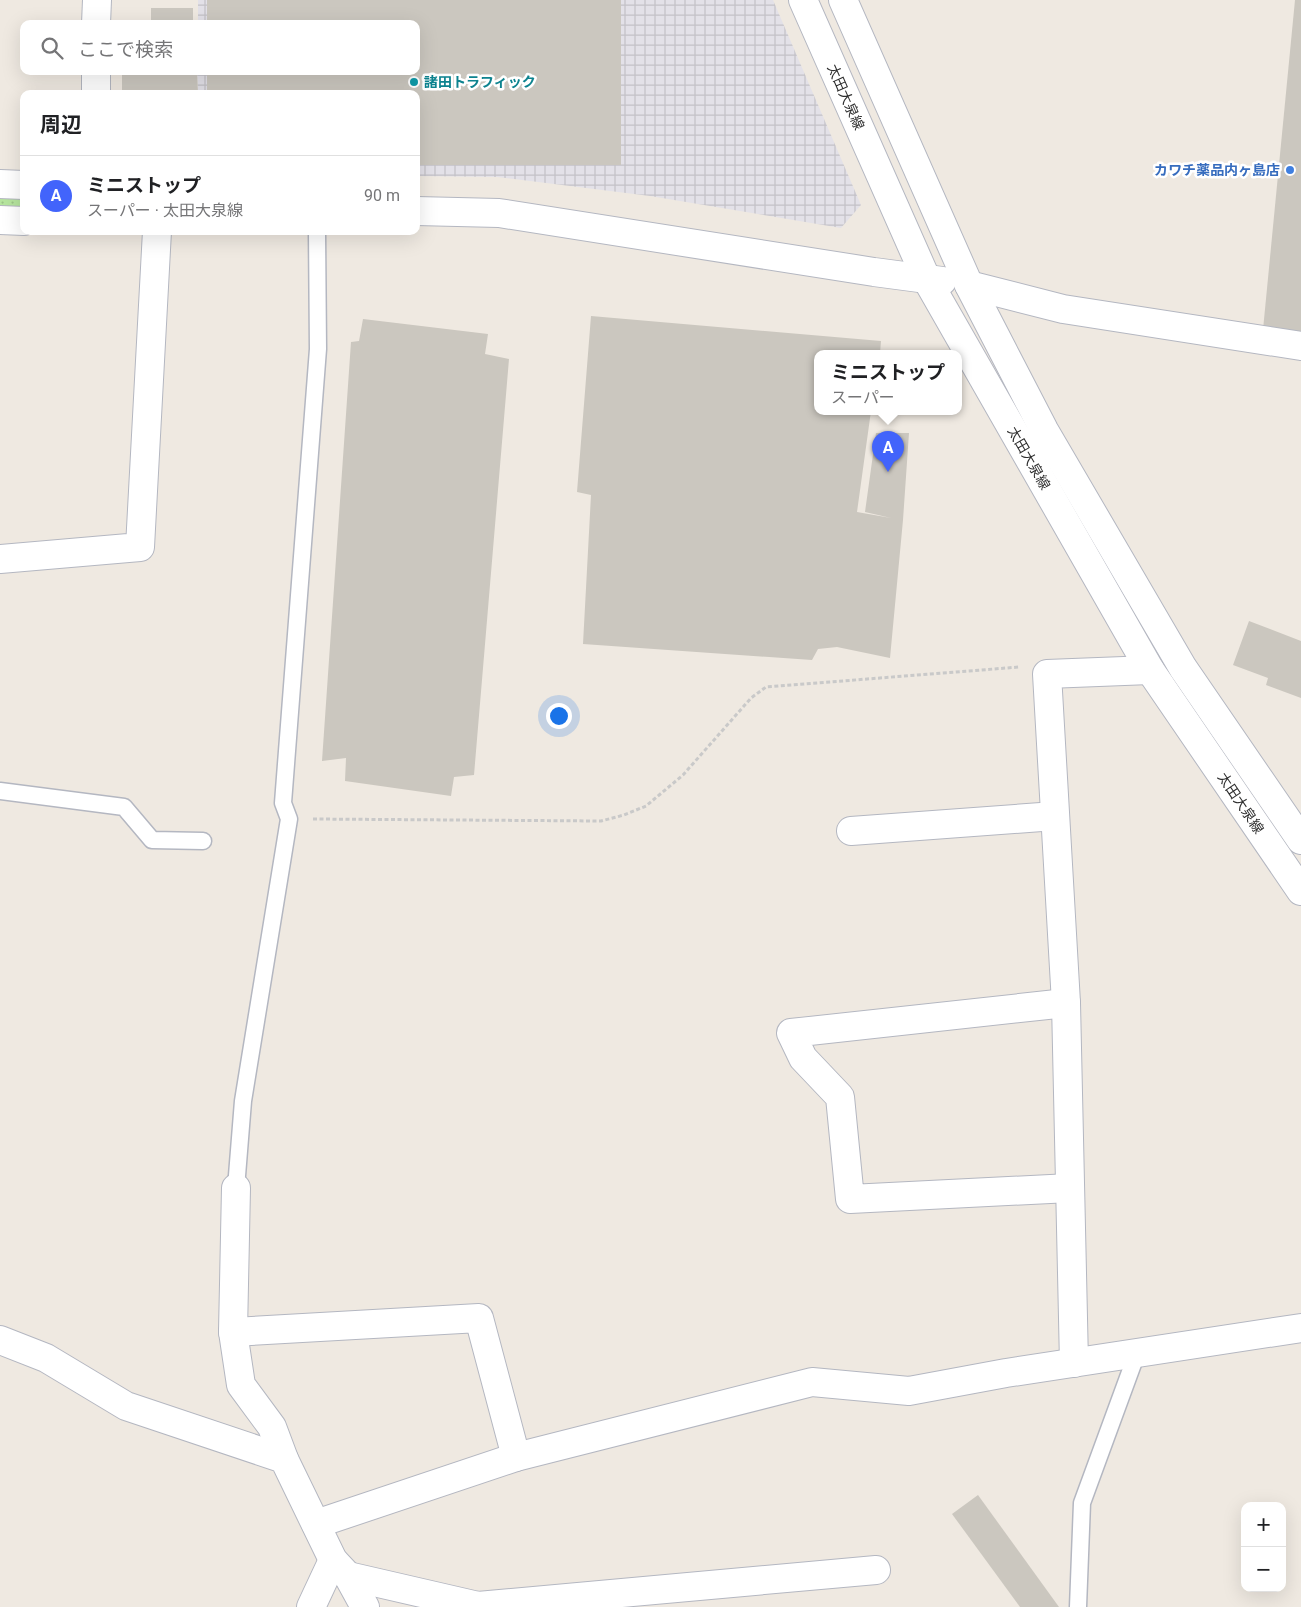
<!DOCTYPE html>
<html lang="ja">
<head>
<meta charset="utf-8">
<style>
  :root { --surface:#fff; --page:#f6f6f6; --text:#202124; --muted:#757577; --line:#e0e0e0; --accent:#4264fb }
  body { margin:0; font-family:Roboto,"Noto Sans JP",sans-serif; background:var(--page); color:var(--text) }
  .controls { position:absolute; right:15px; bottom:15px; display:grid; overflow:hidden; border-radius:10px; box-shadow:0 5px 20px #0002 }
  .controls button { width:45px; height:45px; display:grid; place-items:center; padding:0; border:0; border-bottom:1px solid var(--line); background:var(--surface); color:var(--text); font:25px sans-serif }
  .you { position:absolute; left:558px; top:715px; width:18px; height:18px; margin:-12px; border:4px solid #fff; border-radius:50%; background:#1a73e8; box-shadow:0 0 0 8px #1a73e833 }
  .badge { display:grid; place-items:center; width:32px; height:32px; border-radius:50%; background:var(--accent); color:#fff; font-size:16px; font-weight:700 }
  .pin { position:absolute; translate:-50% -41px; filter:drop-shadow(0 1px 2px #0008) }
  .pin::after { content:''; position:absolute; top:26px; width:18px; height:15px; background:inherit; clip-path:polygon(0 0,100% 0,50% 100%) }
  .popup { position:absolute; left:814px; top:350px; width:148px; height:65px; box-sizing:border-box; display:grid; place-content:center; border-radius:10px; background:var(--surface); filter:drop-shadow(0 1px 4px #0005); font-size:16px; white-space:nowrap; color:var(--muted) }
  .popup b { font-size:19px; color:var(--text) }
  .popup::after { content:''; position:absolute; left:50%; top:100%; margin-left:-10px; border:10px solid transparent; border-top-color:var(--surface) }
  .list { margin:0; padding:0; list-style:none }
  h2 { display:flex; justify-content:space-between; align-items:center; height:65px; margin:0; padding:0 20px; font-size:21px }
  h2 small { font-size:16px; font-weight:400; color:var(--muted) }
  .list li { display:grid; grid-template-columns:32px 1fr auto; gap:15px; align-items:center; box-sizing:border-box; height:80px; padding:0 20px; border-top:1px solid var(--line) }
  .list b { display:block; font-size:19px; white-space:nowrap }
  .list p { margin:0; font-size:16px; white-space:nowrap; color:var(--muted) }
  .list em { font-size:16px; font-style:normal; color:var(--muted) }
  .icon { flex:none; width:28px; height:28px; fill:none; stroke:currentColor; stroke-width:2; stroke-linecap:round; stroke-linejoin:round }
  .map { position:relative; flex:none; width:1301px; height:1607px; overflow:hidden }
  .search { position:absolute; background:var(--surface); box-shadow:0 5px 20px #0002; left:20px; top:20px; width:400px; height:55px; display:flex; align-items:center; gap:12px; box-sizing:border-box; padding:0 18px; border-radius:10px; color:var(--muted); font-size:19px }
  .panel { position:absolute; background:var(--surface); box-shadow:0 5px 20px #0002; left:20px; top:90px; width:400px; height:145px; border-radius:10px }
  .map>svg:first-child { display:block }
  .industrial { fill:url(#industrial-grid) }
  .grass { fill:url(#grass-dots) }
  .building { fill:#cbc7bf }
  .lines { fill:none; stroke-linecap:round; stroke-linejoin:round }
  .lane-casing { stroke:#b4b7c1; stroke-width:19 }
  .street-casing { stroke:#b4b7c1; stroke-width:30 }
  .secondary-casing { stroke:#b4b7c1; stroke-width:30 }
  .path { stroke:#c9c9c9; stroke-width:3; stroke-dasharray:4 2.5; stroke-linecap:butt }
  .lane { stroke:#fff; stroke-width:16 }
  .street { stroke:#fff; stroke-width:28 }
  .secondary { stroke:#fff; stroke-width:28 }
  .culture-dot { fill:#0f9aa8; stroke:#fff; stroke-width:2 }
  .shop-dot { fill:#3f7fe0; stroke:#fff; stroke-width:2 }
  .labels { text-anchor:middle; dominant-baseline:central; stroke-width:5; stroke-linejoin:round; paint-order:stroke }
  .culture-label { font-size:14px; font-weight:bold; fill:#0d838f; stroke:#fff; text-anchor:start }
  .street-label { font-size:14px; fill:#2e2e2e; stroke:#fff }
  .shop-label { font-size:14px; font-weight:bold; fill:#366cbe; stroke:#fff; text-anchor:end }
</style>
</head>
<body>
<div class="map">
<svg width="1301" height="1607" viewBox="0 0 1301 1607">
  <defs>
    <pattern id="industrial-grid" width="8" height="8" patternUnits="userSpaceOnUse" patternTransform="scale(1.25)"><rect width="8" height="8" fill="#e3e1e8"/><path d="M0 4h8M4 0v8" fill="none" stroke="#c3c1c7"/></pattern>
    <pattern id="grass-dots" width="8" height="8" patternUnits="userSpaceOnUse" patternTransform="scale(1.25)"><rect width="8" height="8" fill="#b6e59e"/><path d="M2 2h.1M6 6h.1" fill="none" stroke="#9dc588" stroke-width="1.8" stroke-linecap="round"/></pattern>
  </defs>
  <rect width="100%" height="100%" fill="#efe9e1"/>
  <polygon class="industrial" points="198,0 773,0 861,205 841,228 650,196 497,177 416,176 416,94 198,94 197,71 416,71 416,24 198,24"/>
  <polygon class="grass" points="0,195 24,196 24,215 0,215"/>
  <g class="building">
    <polygon points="207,0 621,0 621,165 416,165 416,94 207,94 207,71 416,71 416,24 207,24"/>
    <polygon points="1295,0 1301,0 1301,346 1262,340"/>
    <rect x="151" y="8" width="42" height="16"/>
    <polygon points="122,71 197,71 198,94 122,94"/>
    <polygon points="591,316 881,341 880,353 818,353 818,411 871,411 857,512 891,518 865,512 876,433 909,433 903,520 890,658 837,647 818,649 812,660 583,644 591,495 577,492"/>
    <polygon points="363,319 488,334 485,354 509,359 474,775 454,777 451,796 345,781 346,758 322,761 351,342 359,341"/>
    <polygon points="1249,621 1301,641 1301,698 1266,685 1268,678 1233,665"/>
    <polygon points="978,1495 1059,1607 1020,1607 952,1514"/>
  </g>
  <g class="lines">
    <defs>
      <g id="lane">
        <polyline points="0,791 124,807 152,840 203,841"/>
        <polyline points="236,1188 243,1101 289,819 283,803 318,349 317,231"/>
        <polyline points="1078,1607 1082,1503 1137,1353"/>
      </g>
      <g id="street">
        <polyline points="96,24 97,0"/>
        <polyline points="96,94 96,71"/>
        <polyline points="969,285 1063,309 1301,346"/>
        <polyline points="0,559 140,547 157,231"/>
        <polyline points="851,831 1055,816"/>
        <polyline points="1066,1003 791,1033 803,1058 840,1097 850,1199 1070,1188"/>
        <polyline points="236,1188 233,1332 241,1385 272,1427 284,1459"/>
        <polyline points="233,1332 479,1318 516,1457"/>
        <polyline points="0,1340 46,1358 126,1406 284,1459 333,1560 348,1576 365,1607"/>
        <polyline points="1074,1363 1066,1003 1047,674 1150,670"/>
        <polyline points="316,1524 516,1457 812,1382 909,1391 1006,1373 1301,1328"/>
        <polyline points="348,1576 478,1606 876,1570"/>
        <polyline points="311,1607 333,1560"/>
      </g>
      <g id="secondary">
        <polyline points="803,0 926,278 1150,670 1301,891"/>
        <polyline points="843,0 969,285 1044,430 1183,668 1301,840"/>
        <polyline points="0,184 24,185"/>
        <polyline points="416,211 499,213 874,272 942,281"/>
        <polyline points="0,220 24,221"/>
      </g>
    </defs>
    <use href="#lane" class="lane-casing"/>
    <use href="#street" class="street-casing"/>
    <use href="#secondary" class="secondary-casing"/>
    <polyline class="path" points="313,819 601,821 624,815 646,806 683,775 751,698 766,687 1019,667"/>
    <use href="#lane" class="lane"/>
    <use href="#street" class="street"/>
    <use href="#secondary" class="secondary"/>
  </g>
  <circle class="culture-dot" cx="414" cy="82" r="5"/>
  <circle class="shop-dot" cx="1290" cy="170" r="5"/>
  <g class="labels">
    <g class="culture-label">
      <text x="424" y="82">諸田トラフィック</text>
    </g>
    <g class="street-label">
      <text transform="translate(846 97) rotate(66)">太田大泉線</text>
      <text transform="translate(1029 458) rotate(60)">太田大泉線</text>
      <text transform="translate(1241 803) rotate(56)">太田大泉線</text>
    </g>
    <g class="shop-label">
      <text x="1280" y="170">カワチ薬品内ヶ島店</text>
    </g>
  </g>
</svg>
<div class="controls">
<button>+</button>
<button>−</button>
</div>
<div class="you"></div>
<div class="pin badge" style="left:888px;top:472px">A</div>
<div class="popup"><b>ミニストップ</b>スーパー</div>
<div class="search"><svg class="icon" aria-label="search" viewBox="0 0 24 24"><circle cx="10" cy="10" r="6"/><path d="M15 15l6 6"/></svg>ここで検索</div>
<section class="panel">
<h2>周辺<small></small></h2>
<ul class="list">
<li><span class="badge">A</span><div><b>ミニストップ</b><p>スーパー · 太田大泉線</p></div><em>90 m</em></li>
</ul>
</section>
</div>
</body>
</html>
